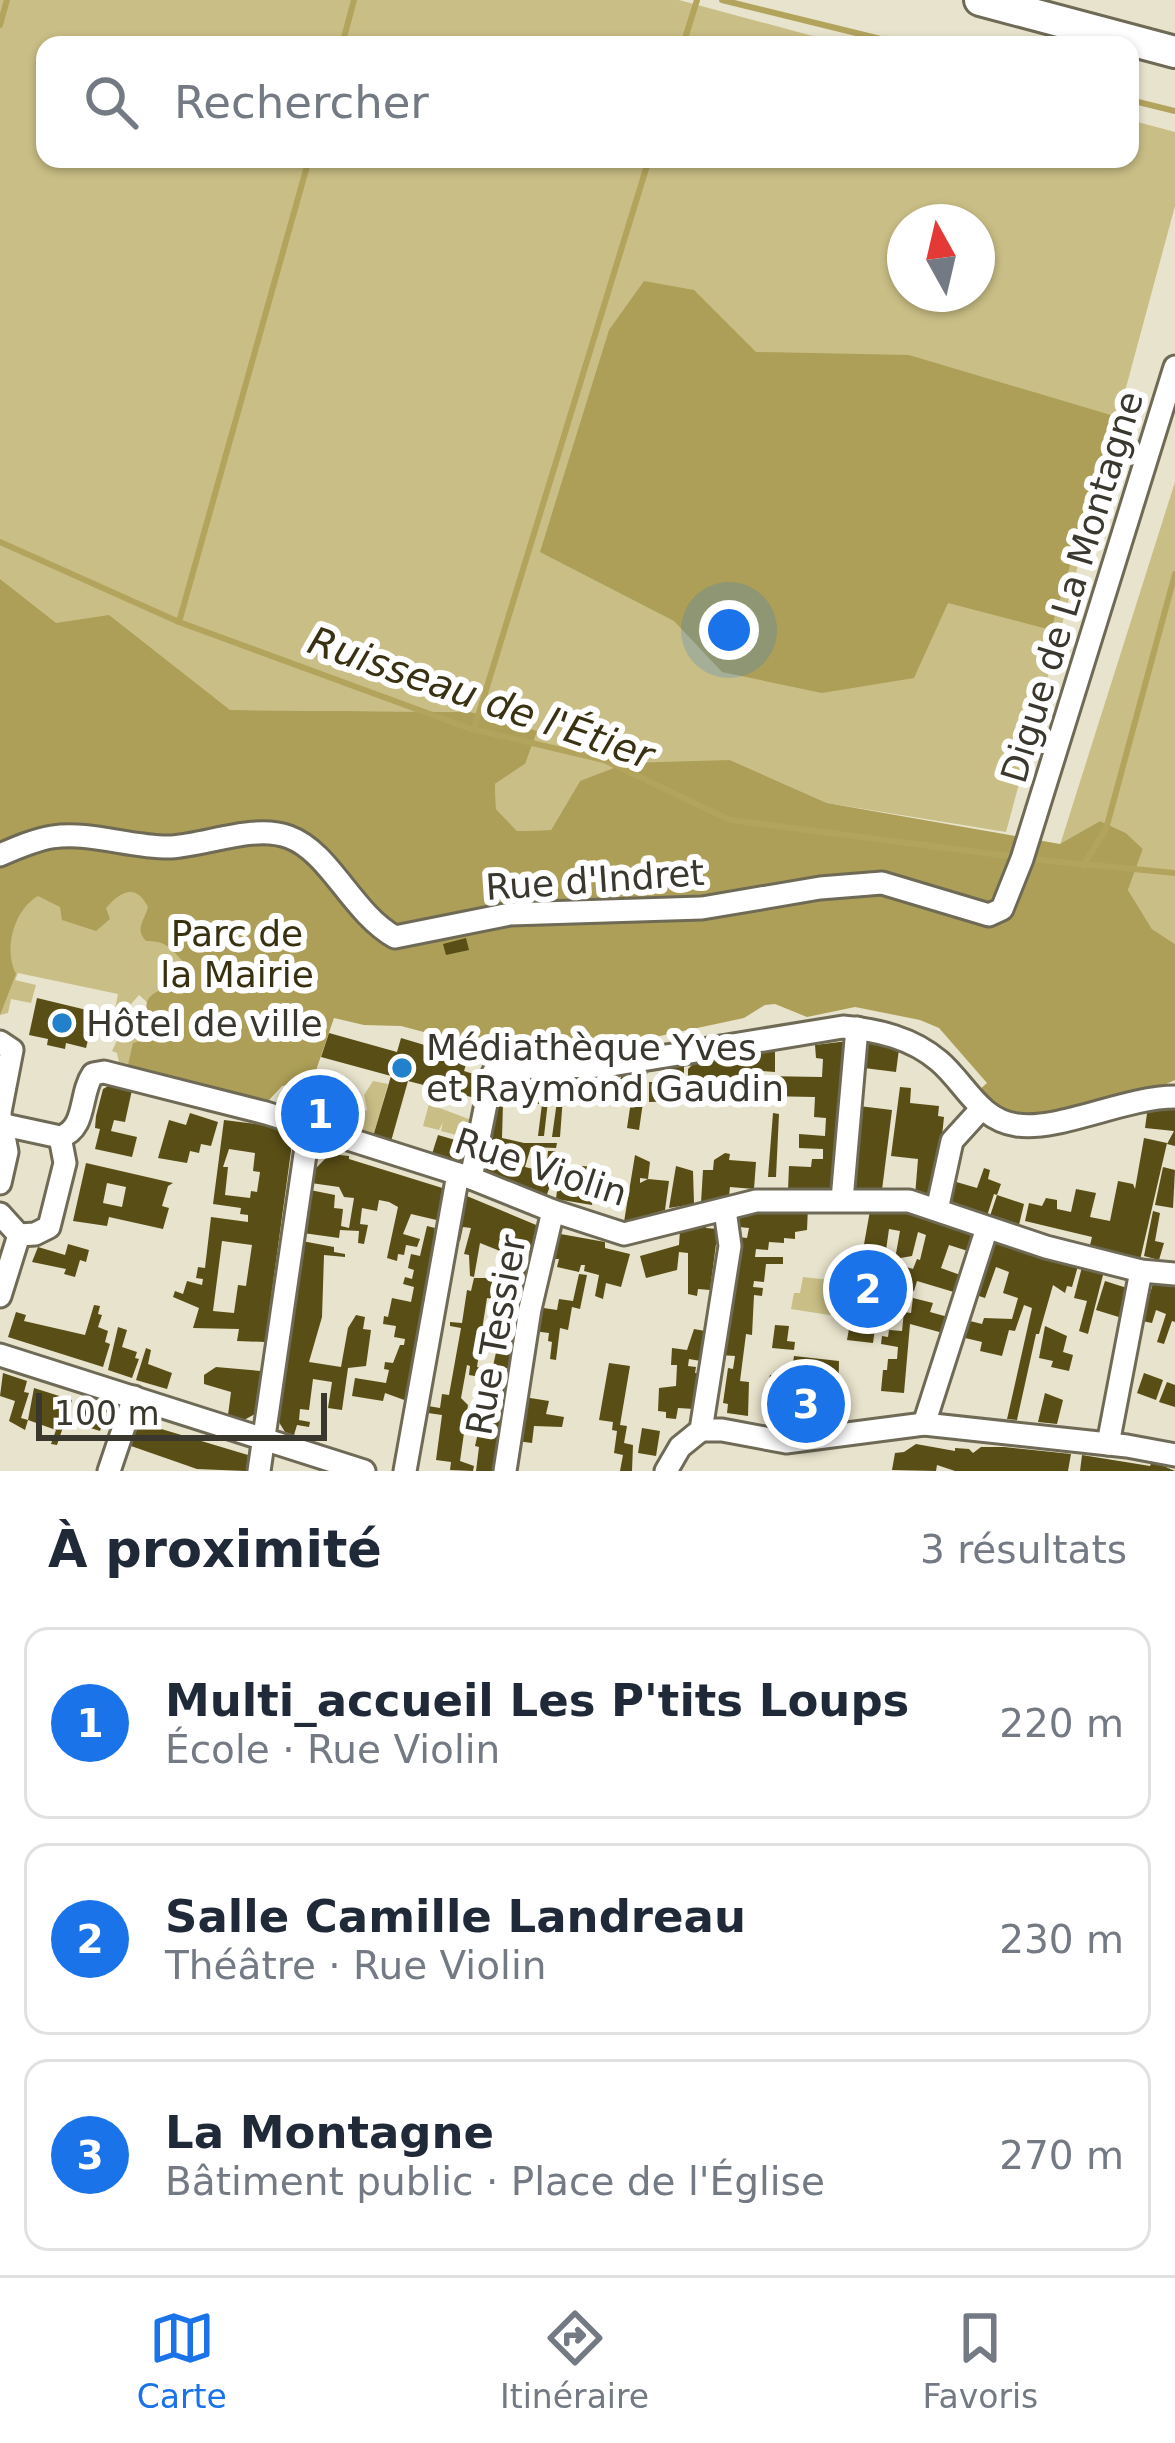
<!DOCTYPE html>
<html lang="fr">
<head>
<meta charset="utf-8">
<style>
  :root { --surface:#fff; --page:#f2f2f3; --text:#1f2937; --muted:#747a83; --line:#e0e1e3; --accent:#1a73e8 }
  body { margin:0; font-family:"DejaVu Sans",sans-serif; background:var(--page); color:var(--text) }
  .compass { position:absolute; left:887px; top:204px; width:108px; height:108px; border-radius:50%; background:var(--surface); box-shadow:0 3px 9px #0004; rotate:352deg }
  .scale { position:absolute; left:36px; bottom:30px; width:291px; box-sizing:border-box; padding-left:12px; border:6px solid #39372e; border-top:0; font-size:33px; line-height:42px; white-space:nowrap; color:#39372e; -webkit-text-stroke:9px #fff; paint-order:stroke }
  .you { position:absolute; left:729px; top:630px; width:42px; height:42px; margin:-30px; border:9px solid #fff; border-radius:50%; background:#1a73e8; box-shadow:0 0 0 18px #1a73e833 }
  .badge { display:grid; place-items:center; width:78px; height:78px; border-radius:50%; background:var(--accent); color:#fff; font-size:39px; font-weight:700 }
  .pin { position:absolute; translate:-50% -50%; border:6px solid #fff; box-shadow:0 3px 12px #0006 }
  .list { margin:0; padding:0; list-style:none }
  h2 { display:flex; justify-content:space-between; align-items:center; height:156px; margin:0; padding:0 48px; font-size:51px }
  h2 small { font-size:39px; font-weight:400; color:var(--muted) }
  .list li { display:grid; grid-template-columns:78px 1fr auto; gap:36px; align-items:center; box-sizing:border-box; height:192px; margin:0 24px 24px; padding:0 24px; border:3px solid var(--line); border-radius:24px }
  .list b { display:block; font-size:45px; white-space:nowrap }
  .list p { margin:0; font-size:39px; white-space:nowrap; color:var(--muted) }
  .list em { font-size:39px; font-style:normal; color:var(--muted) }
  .icon { flex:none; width:66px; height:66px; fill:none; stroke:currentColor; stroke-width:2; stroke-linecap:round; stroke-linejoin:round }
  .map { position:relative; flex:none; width:1175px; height:1471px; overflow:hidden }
  .search { position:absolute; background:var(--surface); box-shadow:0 3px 9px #0004; left:36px; right:36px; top:36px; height:132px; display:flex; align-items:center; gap:30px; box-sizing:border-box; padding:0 42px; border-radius:24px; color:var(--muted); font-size:45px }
  .sheet { height:804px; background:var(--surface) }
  nav { display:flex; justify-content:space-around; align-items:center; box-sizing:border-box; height:168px; border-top:3px solid var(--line); background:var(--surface); font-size:33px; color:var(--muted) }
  nav a { display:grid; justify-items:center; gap:6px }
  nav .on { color:var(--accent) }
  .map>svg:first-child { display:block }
  .green { fill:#c9be85; fill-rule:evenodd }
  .forest { fill:#ad9f57 }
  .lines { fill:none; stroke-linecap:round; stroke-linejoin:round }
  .stream { stroke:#b3a45d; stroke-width:6 }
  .building { fill:#594e16; fill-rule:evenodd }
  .street-casing { stroke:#6e6a56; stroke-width:27 }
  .secondary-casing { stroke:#6e6a56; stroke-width:36 }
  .street { stroke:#fff; stroke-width:21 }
  .secondary { stroke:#fff; stroke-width:30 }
  .poi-dot { fill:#2281cd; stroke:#fff; stroke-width:4.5 }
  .labels { text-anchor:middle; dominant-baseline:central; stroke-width:12; stroke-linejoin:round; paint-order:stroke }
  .street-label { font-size:36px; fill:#39372e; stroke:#fff }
  .park-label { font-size:36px; fill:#373110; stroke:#fff }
  .poi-label { font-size:36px; fill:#39372e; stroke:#fff; text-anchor:start }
  .water-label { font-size:39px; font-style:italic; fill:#393212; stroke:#fff }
</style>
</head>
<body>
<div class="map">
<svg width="1175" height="1471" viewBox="0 0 1175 1471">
  <rect width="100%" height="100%" fill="#e8e3cc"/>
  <g class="green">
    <path d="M 0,0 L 679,0 L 846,45 L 45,45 L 45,159 L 1130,159 L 1130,120 L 1175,132 L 1175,206 L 1006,832 L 827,803 L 730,760 L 580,781 L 551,830 L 517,831 L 496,809 L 495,784 L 525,764 L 470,712 L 230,710 L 0,633 ZM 905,222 L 977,222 L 977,294 L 905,294 Z"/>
    <polygon points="1175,482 1175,944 1152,929 1128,890 1143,849 1126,833 1100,821 1060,845"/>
    <polygon points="89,853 334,989 313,1079 282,1086 268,1101 119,1062 117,1053 112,1051 119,1036 126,1041 134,1036 148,1039 153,1026 138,1020 149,1004 139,995 125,1011 121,1006 115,1009 118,994 18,973 15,980 36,985 31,1003 11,999 8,1013 0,1015 0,870"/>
    <polygon points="373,1081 388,1084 372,1140 353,1134 359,1114 367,1110 364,1095"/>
    <polygon points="429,1104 474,1121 468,1138 441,1131 443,1122 439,1130 423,1126"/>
    <polygon points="803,1277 848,1282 842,1317 791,1309 794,1293 800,1293"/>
  </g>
  <g class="forest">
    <polygon points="644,281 694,290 756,352 909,355 1114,416 1051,630 948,603 914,678 822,693 722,672 674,621 540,552 609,330"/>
    <path d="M 0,579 L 56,623 L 109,615 L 230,710 L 470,712 L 537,731 L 525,764 L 495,784 L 496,809 L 517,831 L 551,830 L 580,781 L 627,763 L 730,760 L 827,803 L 1060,844 L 1100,821 L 1126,833 L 1143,849 L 1128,890 L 1152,929 L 1175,944 L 1175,1080 L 1164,1085 L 1164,1089 L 1019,1118 L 994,1106 L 977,1092 L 987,1083 L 939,1028 L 920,1020 L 855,1007 L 807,1017 L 775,1004 L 765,1005 L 744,1018 L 655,1037 L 621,1053 L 504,1056 L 488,1039 L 474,1037 L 466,1043 L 401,1026 L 364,1025 L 334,1018 L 313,1079 L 282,1086 L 268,1101 L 128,1065 L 133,1043 L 148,1039 L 153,1025 C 130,987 173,990 193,979 L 194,971 C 174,957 173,940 146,941 C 134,929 145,920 148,907 C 136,883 121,891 106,908 L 110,919 L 96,931 L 62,920 L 60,907 L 38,896 C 14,910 3,949 16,974 L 0,1015 Z"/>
  </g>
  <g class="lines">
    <g class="stream">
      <polyline points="722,0 905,45"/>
      <polyline points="0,25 7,0"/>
      <polyline points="342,45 354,0"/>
      <polyline points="683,45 697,0"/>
      <polyline points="1130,100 1175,111"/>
      <polyline points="0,542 179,622 468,728 604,760 730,820 1016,857"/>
      <polyline points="179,622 309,159"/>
      <polyline points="474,729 649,159"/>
      <polyline points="1029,859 1175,873"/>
      <polyline points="1083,866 1106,829 1175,574"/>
    </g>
  </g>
  <g class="building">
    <polygon points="466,938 469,950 446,955 443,944"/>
    <polygon points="37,998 95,1012 86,1048 66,1043 65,1049 47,1045 48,1039 29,1035"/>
    <polygon points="329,1033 397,1052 401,1038 468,1058 464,1071 483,1077 479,1099 408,1081 390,1145 372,1140 391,1076 321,1057"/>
    <polygon points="848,1041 837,1190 788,1190 789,1166 811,1167 812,1159 823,1159 823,1149 799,1148 799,1134 825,1136 826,1118 814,1117 815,1097 760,1096 757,1075 732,1082 730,1103 688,1100 688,1069 696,1061 775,1050 775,1072 761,1071 761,1076 822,1077 823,1059 816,1058 815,1045"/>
    <polygon points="867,1041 899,1049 896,1072 864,1068"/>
    <polygon points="684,1063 684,1101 649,1102 649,1082 666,1082 666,1065"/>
    <polygon points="648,1068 639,1130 627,1128 631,1101 574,1095 574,1098 563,1097 560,1137 552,1137 557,1101 548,1101 544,1136 538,1136 542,1104 503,1103 502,1138 524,1143 557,1143 556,1148 531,1147 525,1167 546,1172 548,1151 556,1151 554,1175 546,1197 488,1180 481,1170 497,1081 548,1081 548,1073 621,1078 622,1070"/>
    <polygon points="110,1085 132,1090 125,1122 114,1120 111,1131 137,1137 132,1157 95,1149 100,1129 95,1128 96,1116 103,1089"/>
    <polygon points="900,1087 911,1088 910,1103 939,1106 938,1116 944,1117 935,1201 915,1196 918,1159 891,1156"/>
    <polygon points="309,1096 341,1105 334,1128 302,1118"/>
    <polygon points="859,1106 892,1110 882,1190 850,1191"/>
    <polygon points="1148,1106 1175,1109 1175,1146 1167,1144 1174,1131 1145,1128"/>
    <polygon points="190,1113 218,1122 211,1146 201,1144 199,1153 190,1151 187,1163 158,1158 169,1120 186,1125"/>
    <polygon points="773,1113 779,1114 776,1177 768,1177"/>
    <path d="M 224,1120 L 294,1129 L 265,1342 L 237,1341 L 239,1329 L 193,1328 L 199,1308 L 173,1297 L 175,1291 L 183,1294 L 187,1281 L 202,1285 L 203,1279 L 196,1278 L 198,1267 L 205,1268 L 211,1217 L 248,1222 L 248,1215 L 240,1214 L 241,1208 L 213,1204 ZM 229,1149 L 255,1153 L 253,1171 L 260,1172 L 257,1192 L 251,1191 L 250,1198 L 225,1195 L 228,1167 L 223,1167 ZM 222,1241 L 252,1245 L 246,1286 L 238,1285 L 234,1313 L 213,1311 Z"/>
    <polygon points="438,1135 469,1144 464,1167 431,1157"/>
    <polygon points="1144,1138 1167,1143 1140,1260 1089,1249 1092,1237 1025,1221 1029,1203 1042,1206 1046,1198 1057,1200 1057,1209 1071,1212 1076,1189 1096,1193 1090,1217 1110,1221 1118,1181 1133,1184 1135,1189"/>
    <polygon points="725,1153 730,1154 729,1160 756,1162 754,1189 730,1187 729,1196 701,1203 703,1170 713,1170 714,1160"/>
    <polygon points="330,1154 349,1156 349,1159 452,1191 445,1222 411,1214 403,1234 420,1239 417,1247 406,1245 404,1255 398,1254 397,1261 387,1258 398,1207 389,1202 379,1200 377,1211 362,1208 360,1224 368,1225 364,1244 358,1243 359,1231 340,1230 339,1238 303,1233 310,1190 335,1195 334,1208 343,1209 341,1226 349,1228 354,1198 344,1197 339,1187 311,1183 314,1170"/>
    <polygon points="635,1155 650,1162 648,1179 640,1178 640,1183 648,1179 669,1181 665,1210 624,1222"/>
    <path d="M 86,1163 L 173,1183 L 168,1186 L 162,1206 L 169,1208 L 163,1229 L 109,1217 L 107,1226 L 73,1221 ZM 107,1183 L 126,1187 L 122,1207 L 103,1203 Z"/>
    <polygon points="582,1166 596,1167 592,1205 556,1199 559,1174 581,1176"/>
    <polygon points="676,1166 693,1171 694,1204 669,1208"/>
    <polygon points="1163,1167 1175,1170 1173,1208 1155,1205"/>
    <polygon points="984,1168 990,1170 988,1179 1001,1184 997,1195 1024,1204 1018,1229 989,1219 997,1195 994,1194 986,1219 945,1205 953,1181 977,1188"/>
    <polygon points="462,1194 541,1227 535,1254 515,1248 517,1240 503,1235 500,1251 480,1243 474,1277 470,1276 469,1255 464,1254 471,1228 463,1227 460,1241 451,1239"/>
    <polygon points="871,1205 904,1209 977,1235 971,1252 949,1245 941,1268 963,1276 957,1293 917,1281 914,1291 897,1286 903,1266 913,1269 917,1259 920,1260 926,1235 918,1232 912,1256 895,1259 900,1231 889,1229 873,1343 847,1340"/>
    <polygon points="808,1207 807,1230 795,1232 795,1239 784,1238 784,1243 769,1242 768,1250 756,1249 755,1257 783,1257 783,1264 766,1264 764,1282 754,1281 753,1287 763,1288 762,1296 754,1295 752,1335 746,1334 740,1381 749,1382 748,1416 727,1413 728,1404 723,1403 728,1368 733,1369 735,1356 721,1355 733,1310 728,1310 738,1237 747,1238 749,1228 739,1227 740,1218 747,1210"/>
    <polygon points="1153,1211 1160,1213 1155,1241 1164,1243 1159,1260 1144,1256"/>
    <polygon points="706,1225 706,1228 718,1229 710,1290 698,1289 697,1296 688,1294 688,1253 679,1252 677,1270 646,1278 640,1256 679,1245 680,1230"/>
    <polygon points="427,1226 435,1228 434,1232 442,1240 407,1401 385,1393 383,1401 352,1396 355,1378 386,1383 389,1370 384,1369 385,1362 393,1363 400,1345 404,1345 405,1339 394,1337 396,1326 383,1324 384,1316 388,1317 392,1298 411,1302 414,1287 403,1284 405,1277 412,1279 414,1270 408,1268 411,1254 420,1256"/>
    <polygon points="555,1233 605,1242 605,1248 630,1254 621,1287 606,1283 603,1299 595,1296 599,1275 584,1271 585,1265 581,1265 579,1272 557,1267 559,1259 547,1259"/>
    <polygon points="302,1241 334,1247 334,1252 345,1254 345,1257 324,1255 322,1317 309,1362 341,1367 348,1328 356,1315 365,1317 363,1329 371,1330 366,1366 348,1368 342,1410 328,1408 332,1382 313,1379 309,1410 300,1409 299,1420 310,1422 309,1427 297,1425 294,1435 285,1432 277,1419"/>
    <polygon points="995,1241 1078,1266 1072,1287 1067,1286 1065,1293 1053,1285 1039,1334 1036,1334 1017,1420 1007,1419 1008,1415 1032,1308 1024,1305 1015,1331 1009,1330 1002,1356 980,1351 982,1342 961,1337 966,1320 982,1324 984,1318 1012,1319 1018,1298 1003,1293 1009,1272 996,1267 985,1298 973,1294 990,1243"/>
    <polygon points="68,1244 89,1250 86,1262 80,1260 75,1277 64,1274 66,1269 32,1262 38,1247 65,1255"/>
    <polygon points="527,1259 533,1260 526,1291 508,1287 510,1277 520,1279"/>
    <polygon points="1082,1267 1104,1271 1088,1334 1079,1331 1087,1301 1074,1298"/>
    <polygon points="579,1274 587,1275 580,1309 572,1307 568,1330 560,1328 556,1360 550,1359 552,1342 548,1341 549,1333 533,1331 537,1307 557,1310 559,1299 573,1301"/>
    <path d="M 474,1278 L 496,1278 L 495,1282 L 505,1283 L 503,1290 L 525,1294 L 511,1369 L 493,1366 L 497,1348 L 480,1346 L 477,1367 L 511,1373 L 495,1471 L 476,1471 L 479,1447 L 475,1446 L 478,1433 L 474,1432 L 479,1408 L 473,1407 L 478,1393 L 486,1394 L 487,1386 L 480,1385 L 481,1377 L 469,1375 L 470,1366 L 467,1365 L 461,1398 L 468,1405 L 460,1461 L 474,1466 L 473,1471 L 450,1470 L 451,1462 L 436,1460 L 442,1415 L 421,1412 L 422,1405 L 440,1408 L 442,1394 L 449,1395 L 461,1328 L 450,1326 L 450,1322 L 462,1323 L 467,1290 L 471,1291 ZM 487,1298 L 505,1301 L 499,1333 L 482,1330 Z"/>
    <polygon points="1154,1280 1175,1287 1175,1322 1172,1321 1164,1344 1157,1342 1166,1314 1156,1310 1152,1323 1142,1321"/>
    <polygon points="1105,1281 1130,1289 1122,1318 1096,1310"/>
    <polygon points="913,1298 933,1303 930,1312 948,1317 943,1333 910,1324 904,1393 881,1391 883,1370 887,1370 888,1359 897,1359 898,1347 881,1344 882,1336 888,1337 889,1330 902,1331 904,1312 911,1313"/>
    <polygon points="94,1305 100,1306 98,1314 102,1315 98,1327 108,1331 105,1342 110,1344 103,1367 8,1337 16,1312 26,1315 24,1321 85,1335"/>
    <polygon points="775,1325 789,1326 787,1341 795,1342 794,1350 772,1348"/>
    <polygon points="1045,1326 1067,1336 1063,1352 1073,1355 1069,1371 1051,1367 1053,1361 1039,1358"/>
    <polygon points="118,1327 127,1330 122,1347 137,1352 135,1358 139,1359 132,1378 108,1370"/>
    <polygon points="694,1329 705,1331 701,1361 689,1359 688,1366 696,1367 695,1373 699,1373 694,1409 678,1408 676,1419 666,1418 666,1412 658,1411 659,1388 676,1386 677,1365 671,1365 672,1348 687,1350"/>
    <polygon points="146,1348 151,1350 148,1364 172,1373 167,1389 136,1380"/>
    <polygon points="794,1356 839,1361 838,1407 832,1413 808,1410 794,1420 779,1403 780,1392 767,1390 770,1375 782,1376 784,1367 793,1363"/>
    <polygon points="609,1363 630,1366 620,1425 627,1426 624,1443 633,1445 632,1471 620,1471 623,1455 614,1453 617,1431 612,1430 613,1422 599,1420"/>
    <polygon points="216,1367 261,1371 255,1414 244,1420 228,1415 231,1392 204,1384 204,1375"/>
    <polygon points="3,1373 27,1381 24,1392 29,1393 21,1418 28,1420 25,1430 9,1421 15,1401 0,1396"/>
    <polygon points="1144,1373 1163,1380 1156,1400 1137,1393"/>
    <polygon points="1167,1382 1175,1385 1175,1407 1159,1402"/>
    <polygon points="34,1388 72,1400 57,1445 51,1444 56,1430 28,1420"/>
    <polygon points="1045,1393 1063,1400 1057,1424 1038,1422"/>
    <polygon points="524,1397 549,1401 546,1414 564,1417 562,1427 534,1426 532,1443 517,1441"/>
    <polygon points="81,1403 107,1410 100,1431 75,1423"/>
    <polygon points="138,1422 248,1455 246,1471 197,1469 131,1446"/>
    <polygon points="642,1428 660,1431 656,1456 638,1453"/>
    <polygon points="916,1444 955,1451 955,1448 969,1449 973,1453 981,1447 1004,1447 1071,1454 1068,1471 955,1471 937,1465 936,1471 892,1470 895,1453 904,1452"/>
    <polygon points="1082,1455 1150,1466 1152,1461 1175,1471 1080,1471"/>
  </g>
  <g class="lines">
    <defs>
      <g id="street">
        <path d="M 0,855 C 16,848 34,840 52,837 C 91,831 131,848 171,847 C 207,845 254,824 289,837 C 330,852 352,913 395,937 L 510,914 L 702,908 L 820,888 L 882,883 L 989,915 L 1002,909 L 1022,859 L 1175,367"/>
        <polyline points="0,1042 12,1050 0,1112"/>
        <polyline points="0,1115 7,1152 0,1183"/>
        <path d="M 0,1124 L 60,1137 C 87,1129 79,1094 93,1074 L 104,1072 L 266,1113 L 471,1178 L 553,1211 L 624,1234 L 756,1201 L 909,1201 L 1046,1247 L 1141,1271 L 1175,1274"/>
        <path d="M 471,1178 L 490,1084 L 493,1073 L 500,1068 L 605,1066 L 843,1027 C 878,1030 912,1038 939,1061 C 965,1083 979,1120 1017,1125 C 1060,1131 1125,1097 1175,1097"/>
        <polyline points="842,1200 857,1028"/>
        <polyline points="937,1210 952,1141 982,1108"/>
        <polyline points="0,1214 19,1235 35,1234 49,1227 65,1163 60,1137"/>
        <polyline points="0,1296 19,1235"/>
        <polyline points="0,1355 364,1471"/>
        <polyline points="924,1424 987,1228"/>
        <polyline points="701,1430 722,1430 786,1442 924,1424 1127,1446 1175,1455"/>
        <polyline points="1108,1444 1141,1271"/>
        <polyline points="109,1471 134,1397"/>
        <polyline points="259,1471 309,1127"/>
        <polyline points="405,1471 458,1174"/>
        <polyline points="505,1471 530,1309 553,1211"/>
        <polyline points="666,1471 680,1447 701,1430 730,1246 725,1210"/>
      </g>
      <polyline id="secondary" points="980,0 1175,52"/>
    </defs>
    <use href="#street" class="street-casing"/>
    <use href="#secondary" class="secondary-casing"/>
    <use href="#street" class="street"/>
    <use href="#secondary" class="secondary"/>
  </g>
  <g class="poi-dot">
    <circle cx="62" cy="1023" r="12"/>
    <circle cx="402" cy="1068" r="12"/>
  </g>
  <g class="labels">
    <g class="street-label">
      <text transform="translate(1072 587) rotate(-73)">Digue de La Montagne</text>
      <text transform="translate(595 880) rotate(-4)">Rue d'Indret</text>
      <text transform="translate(541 1167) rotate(18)">Rue Violin</text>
      <text transform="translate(496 1335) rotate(-80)">Rue Tessier</text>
    </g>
    <g class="park-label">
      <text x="237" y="933">Parc de<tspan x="237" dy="41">la Mairie</tspan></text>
    </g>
    <g class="poi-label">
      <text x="86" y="1023">Hôtel de ville</text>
      <text x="426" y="1047">Médiathèque Yves<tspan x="426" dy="41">et Raymond Gaudin</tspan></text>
    </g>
    <g class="water-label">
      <text transform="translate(481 698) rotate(19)">Ruisseau de l'Étier</text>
    </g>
  </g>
</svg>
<svg class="compass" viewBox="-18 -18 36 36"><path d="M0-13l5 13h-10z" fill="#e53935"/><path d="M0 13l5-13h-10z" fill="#747a83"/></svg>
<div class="scale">100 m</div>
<div class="you"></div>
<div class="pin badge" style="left:320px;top:1114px">1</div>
<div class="pin badge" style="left:868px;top:1289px">2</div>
<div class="pin badge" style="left:806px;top:1404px">3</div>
<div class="search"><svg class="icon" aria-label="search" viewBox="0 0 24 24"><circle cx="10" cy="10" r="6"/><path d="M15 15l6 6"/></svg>Rechercher</div>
</div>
<section class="sheet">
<h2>À proximité<small>3 résultats</small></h2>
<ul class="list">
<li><span class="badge">1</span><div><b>Multi_accueil Les P'tits Loups</b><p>École · Rue Violin</p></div><em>220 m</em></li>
<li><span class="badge">2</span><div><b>Salle Camille Landreau</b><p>Théâtre · Rue Violin</p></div><em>230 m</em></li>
<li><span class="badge">3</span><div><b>La Montagne</b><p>Bâtiment public · Place de l'Église</p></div><em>270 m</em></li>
</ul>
</section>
<nav>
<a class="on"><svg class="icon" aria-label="map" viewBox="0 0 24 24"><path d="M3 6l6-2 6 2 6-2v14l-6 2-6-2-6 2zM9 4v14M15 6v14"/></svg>Carte</a>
<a><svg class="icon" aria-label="directions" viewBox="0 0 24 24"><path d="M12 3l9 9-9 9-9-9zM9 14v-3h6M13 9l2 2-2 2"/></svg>Itinéraire</a>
<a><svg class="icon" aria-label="saved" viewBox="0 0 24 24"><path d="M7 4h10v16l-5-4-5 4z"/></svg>Favoris</a>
</nav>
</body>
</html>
